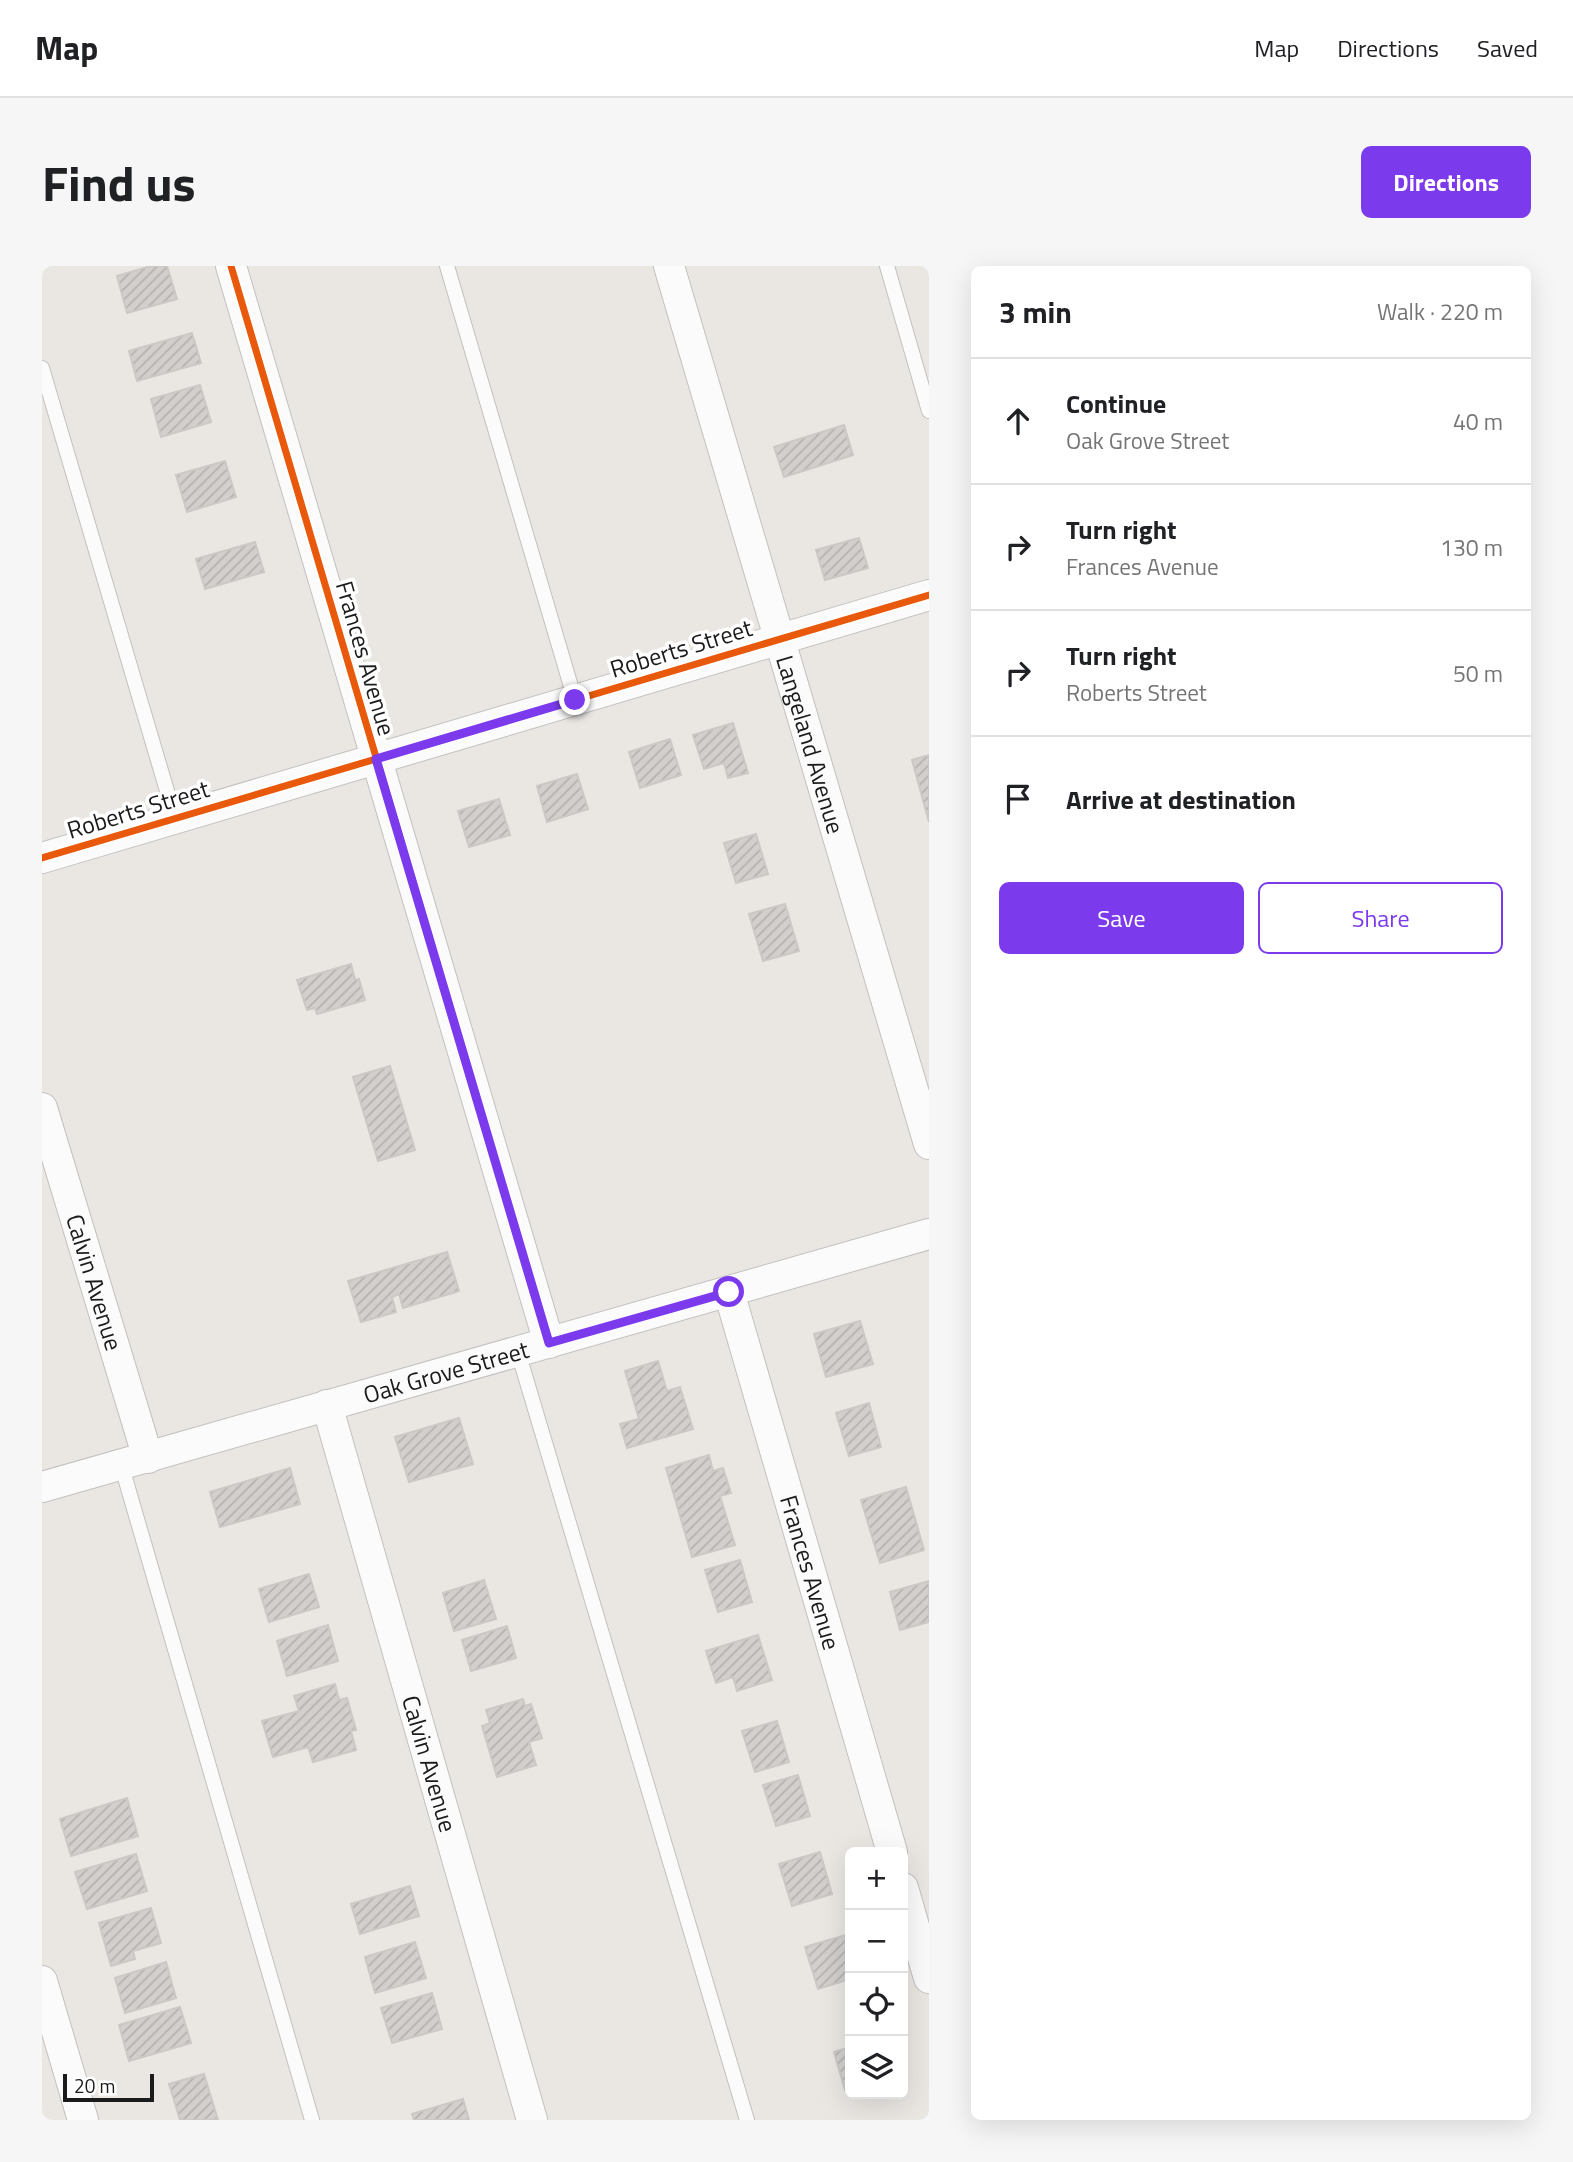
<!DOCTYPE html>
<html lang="en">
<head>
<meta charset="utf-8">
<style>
  :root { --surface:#fff; --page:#f6f6f6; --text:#202124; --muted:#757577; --line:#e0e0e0; --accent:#7c3aed }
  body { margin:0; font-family:"Titillium Web",sans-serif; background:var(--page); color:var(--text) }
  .controls { position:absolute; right:21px; bottom:21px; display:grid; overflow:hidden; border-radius:10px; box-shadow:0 7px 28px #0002 }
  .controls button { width:63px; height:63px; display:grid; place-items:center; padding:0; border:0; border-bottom:2px solid var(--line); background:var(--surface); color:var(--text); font:35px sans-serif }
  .scale { position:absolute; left:21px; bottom:18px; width:91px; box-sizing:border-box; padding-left:7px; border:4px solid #1b1b1b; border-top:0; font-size:19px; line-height:24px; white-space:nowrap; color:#1b1b1b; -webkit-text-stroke:5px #fff; paint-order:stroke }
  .stop { position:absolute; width:21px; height:21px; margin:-16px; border:5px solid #7c3aed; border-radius:50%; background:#fff }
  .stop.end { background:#7c3aed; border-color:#fff; box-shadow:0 2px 7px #0008 }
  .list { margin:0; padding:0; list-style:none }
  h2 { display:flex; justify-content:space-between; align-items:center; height:91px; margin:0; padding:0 28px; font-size:30px }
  h2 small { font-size:23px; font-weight:400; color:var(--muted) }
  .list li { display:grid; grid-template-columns:46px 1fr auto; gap:21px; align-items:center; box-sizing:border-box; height:126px; padding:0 28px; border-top:2px solid var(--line) }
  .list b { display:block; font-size:26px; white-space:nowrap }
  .list p { margin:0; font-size:23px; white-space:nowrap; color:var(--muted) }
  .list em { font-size:23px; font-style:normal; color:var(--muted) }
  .actions { display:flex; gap:14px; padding:21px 28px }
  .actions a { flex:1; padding:16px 0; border:2px solid var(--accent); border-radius:10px; text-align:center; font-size:24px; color:var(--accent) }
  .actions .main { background:var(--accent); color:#fff }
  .icon { flex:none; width:38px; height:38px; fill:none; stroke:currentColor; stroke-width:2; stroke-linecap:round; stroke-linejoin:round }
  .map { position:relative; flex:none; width:887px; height:1854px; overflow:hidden; border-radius:10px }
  header { display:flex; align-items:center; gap:42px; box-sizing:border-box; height:98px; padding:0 35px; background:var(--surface); border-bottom:2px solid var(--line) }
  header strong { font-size:33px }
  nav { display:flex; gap:38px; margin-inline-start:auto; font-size:24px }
  .intro { display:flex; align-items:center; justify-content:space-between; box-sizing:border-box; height:168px; padding:0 42px }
  h1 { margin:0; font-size:49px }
  .button { padding:18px 32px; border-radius:10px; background:var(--accent); color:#fff; font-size:24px; font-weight:700 }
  main { display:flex; gap:42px; padding:0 42px }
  aside { flex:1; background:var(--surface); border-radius:10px; box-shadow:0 7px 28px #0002 }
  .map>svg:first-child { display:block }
  .building { fill:url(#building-hatch); stroke:#cdc8c5; stroke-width:2 }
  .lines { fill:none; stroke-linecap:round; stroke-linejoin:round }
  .lane-casing { stroke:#c2c1bf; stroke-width:16 }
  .street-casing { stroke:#c2c1bf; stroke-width:32 }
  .lane { stroke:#fcfbfb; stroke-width:14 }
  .street { stroke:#fcfbfb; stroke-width:30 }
  .cycleway-casing { stroke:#fff; stroke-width:11 }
  .cycleway { stroke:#e8590c; stroke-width:7 }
  .route { stroke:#7c3aed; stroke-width:9 }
  .labels { text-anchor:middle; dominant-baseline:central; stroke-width:7; stroke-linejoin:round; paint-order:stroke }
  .street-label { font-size:24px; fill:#1b1b1b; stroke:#fff }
</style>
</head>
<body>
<header>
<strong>Map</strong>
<nav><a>Map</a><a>Directions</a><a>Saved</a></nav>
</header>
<div class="intro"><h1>Find us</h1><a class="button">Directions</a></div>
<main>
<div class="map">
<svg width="887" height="1854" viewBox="0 0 887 1854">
  <defs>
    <pattern id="building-hatch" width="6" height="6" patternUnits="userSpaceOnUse" patternTransform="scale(1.75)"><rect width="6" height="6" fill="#d2cfcc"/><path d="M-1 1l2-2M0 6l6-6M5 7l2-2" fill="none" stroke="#b4b1af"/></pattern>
  </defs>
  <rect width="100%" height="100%" fill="#eae7e3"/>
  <g class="building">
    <polygon points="109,0 125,0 135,33 85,47 75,10"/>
    <polygon points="150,67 159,97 95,115 87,85"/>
    <polygon points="158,119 169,156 119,171 109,133"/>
    <polygon points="802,159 811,189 742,211 732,181"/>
    <polygon points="183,195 194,231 145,246 134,209"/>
    <polygon points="817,272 826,302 783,314 774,284"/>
    <polygon points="213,276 222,306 163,323 154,293"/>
    <polygon points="691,457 706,507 686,512 682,497 662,503 651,469"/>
    <polygon points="628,473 639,509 598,522 587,486"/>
    <polygon points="887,489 887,556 870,494"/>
    <polygon points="535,508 546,543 505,556 495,520"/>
    <polygon points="457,533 468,569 427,581 416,545"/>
    <polygon points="714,568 726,608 694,617 682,577"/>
    <polygon points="743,638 757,685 721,695 707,648"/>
    <polygon points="309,698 313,714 317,713 323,734 275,748 273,742 265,744 255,714"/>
    <polygon points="348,800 373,884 336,895 311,811"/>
    <polygon points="405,986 417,1025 361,1042 357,1028 350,1031 354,1046 319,1056 306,1015"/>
    <polygon points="818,1055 831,1098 784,1111 772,1068"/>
    <polygon points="616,1095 625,1125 638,1121 651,1163 585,1182 578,1158 597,1153 583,1105"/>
    <polygon points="827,1137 839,1181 807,1190 794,1147"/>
    <polygon points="417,1152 431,1198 367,1216 353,1171"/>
    <polygon points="667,1189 671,1205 681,1202 689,1227 678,1230 693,1279 650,1291 624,1202"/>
    <polygon points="248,1202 258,1238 178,1261 168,1226"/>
    <polygon points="864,1221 882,1284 838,1297 819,1234"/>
    <polygon points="698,1294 710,1336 676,1346 663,1304"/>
    <polygon points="267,1308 277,1341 227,1356 217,1323"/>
    <polygon points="442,1314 454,1353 412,1365 401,1327"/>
    <polygon points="887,1315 887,1356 858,1364 848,1326"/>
    <polygon points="286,1359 296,1395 245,1410 235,1375"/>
    <polygon points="465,1360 474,1392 429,1405 420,1374"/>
    <polygon points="716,1369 730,1414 695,1425 691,1411 674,1417 664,1385"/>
    <polygon points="293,1418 297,1434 305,1432 314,1464 309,1465 314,1484 271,1496 266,1481 231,1491 220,1455 257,1445 252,1430"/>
    <polygon points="481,1433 483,1440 489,1438 500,1472 487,1476 494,1499 455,1511 440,1460 448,1457 444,1444"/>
    <polygon points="735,1455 747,1496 713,1506 700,1465"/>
    <polygon points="756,1509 768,1550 734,1560 721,1519"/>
    <polygon points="85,1532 96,1570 29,1590 18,1553"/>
    <polygon points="778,1586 790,1628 750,1640 737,1598"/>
    <polygon points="94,1588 105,1625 45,1643 33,1606"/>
    <polygon points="368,1620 377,1650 318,1668 309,1638"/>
    <polygon points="109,1642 119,1677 91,1685 93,1693 69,1700 57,1657"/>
    <polygon points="804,1669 808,1684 808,1713 776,1723 763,1681"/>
    <polygon points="373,1676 384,1712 333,1727 323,1691"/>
    <polygon points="124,1696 134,1732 83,1747 73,1712"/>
    <polygon points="390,1727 400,1763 350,1777 339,1742"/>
    <polygon points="138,1741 149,1777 87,1795 77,1759"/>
    <polygon points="808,1781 808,1823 803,1824 792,1786"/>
    <polygon points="162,1808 176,1854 138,1854 127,1818"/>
    <polygon points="421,1833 427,1854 372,1854 370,1848"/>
  </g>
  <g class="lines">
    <defs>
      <g id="lane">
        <polyline points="405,0 533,434"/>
        <polyline points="845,0 887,145"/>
        <polyline points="0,102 133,552"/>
        <polyline points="476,1086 705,1854"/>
        <polyline points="79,1198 270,1854"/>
      </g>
      <g id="street">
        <polyline points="189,0 507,1077"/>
        <path id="s1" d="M 627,0 L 887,878"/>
        <polyline points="0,592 887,329"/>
        <path id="s2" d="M 0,842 L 106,1192"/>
        <path id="s3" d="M 687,1026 L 850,1586"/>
        <path id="s4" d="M 285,1139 L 490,1854"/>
        <path id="s5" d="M 0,1221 L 887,968"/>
        <polyline points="861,1622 887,1712"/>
        <polyline points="0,1715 41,1854"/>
      </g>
    </defs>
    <use href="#lane" class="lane-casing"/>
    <use href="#street" class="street-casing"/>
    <use href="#lane" class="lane"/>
    <use href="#street" class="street"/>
    <defs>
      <g id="cycleway">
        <polyline points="189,0 507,1077"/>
        <polyline points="0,592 887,329"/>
      </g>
    </defs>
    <use href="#cycleway" class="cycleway-casing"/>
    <use href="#cycleway" class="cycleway"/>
  </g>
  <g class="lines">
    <polyline class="route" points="533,434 334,493 507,1077 687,1026"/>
  </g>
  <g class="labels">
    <g class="street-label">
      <text transform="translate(639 382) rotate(-17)">Roberts Street</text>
      <text transform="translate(324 392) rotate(74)">Frances Avenue</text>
      <text stroke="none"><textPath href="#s1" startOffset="499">Langeland Avenue</textPath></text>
      <text transform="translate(96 543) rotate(-17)">Roberts Street</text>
      <text stroke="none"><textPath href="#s2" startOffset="182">Calvin Avenue</textPath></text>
      <text stroke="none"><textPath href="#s5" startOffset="420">Oak Grove Street</textPath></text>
      <text stroke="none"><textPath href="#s3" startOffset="292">Frances Avenue</textPath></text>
      <text stroke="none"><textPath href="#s4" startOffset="373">Calvin Avenue</textPath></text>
    </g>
  </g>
</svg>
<div class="controls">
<button>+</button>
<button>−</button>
<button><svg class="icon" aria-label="locate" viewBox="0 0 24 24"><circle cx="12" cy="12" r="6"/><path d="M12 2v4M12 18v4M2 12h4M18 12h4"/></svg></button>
<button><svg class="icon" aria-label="layers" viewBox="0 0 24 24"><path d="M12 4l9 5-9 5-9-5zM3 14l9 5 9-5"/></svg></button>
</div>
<div class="scale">20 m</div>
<div class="stop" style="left:687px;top:1026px"></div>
<div class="stop end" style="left:533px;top:434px"></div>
</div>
<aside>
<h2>3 min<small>Walk · 220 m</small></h2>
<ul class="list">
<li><svg class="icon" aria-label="ahead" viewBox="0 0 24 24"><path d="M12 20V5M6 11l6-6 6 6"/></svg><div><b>Continue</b><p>Oak Grove Street</p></div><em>40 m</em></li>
<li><svg class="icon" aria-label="right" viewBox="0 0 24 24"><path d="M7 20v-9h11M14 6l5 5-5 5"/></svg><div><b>Turn right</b><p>Frances Avenue</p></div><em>130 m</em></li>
<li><svg class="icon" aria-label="right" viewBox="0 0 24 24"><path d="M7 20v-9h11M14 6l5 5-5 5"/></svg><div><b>Turn right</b><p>Roberts Street</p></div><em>50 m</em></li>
<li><svg class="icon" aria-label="arrive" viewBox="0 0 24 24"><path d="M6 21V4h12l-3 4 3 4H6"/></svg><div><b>Arrive at destination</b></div></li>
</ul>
<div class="actions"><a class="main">Save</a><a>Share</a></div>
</aside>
</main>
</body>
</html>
